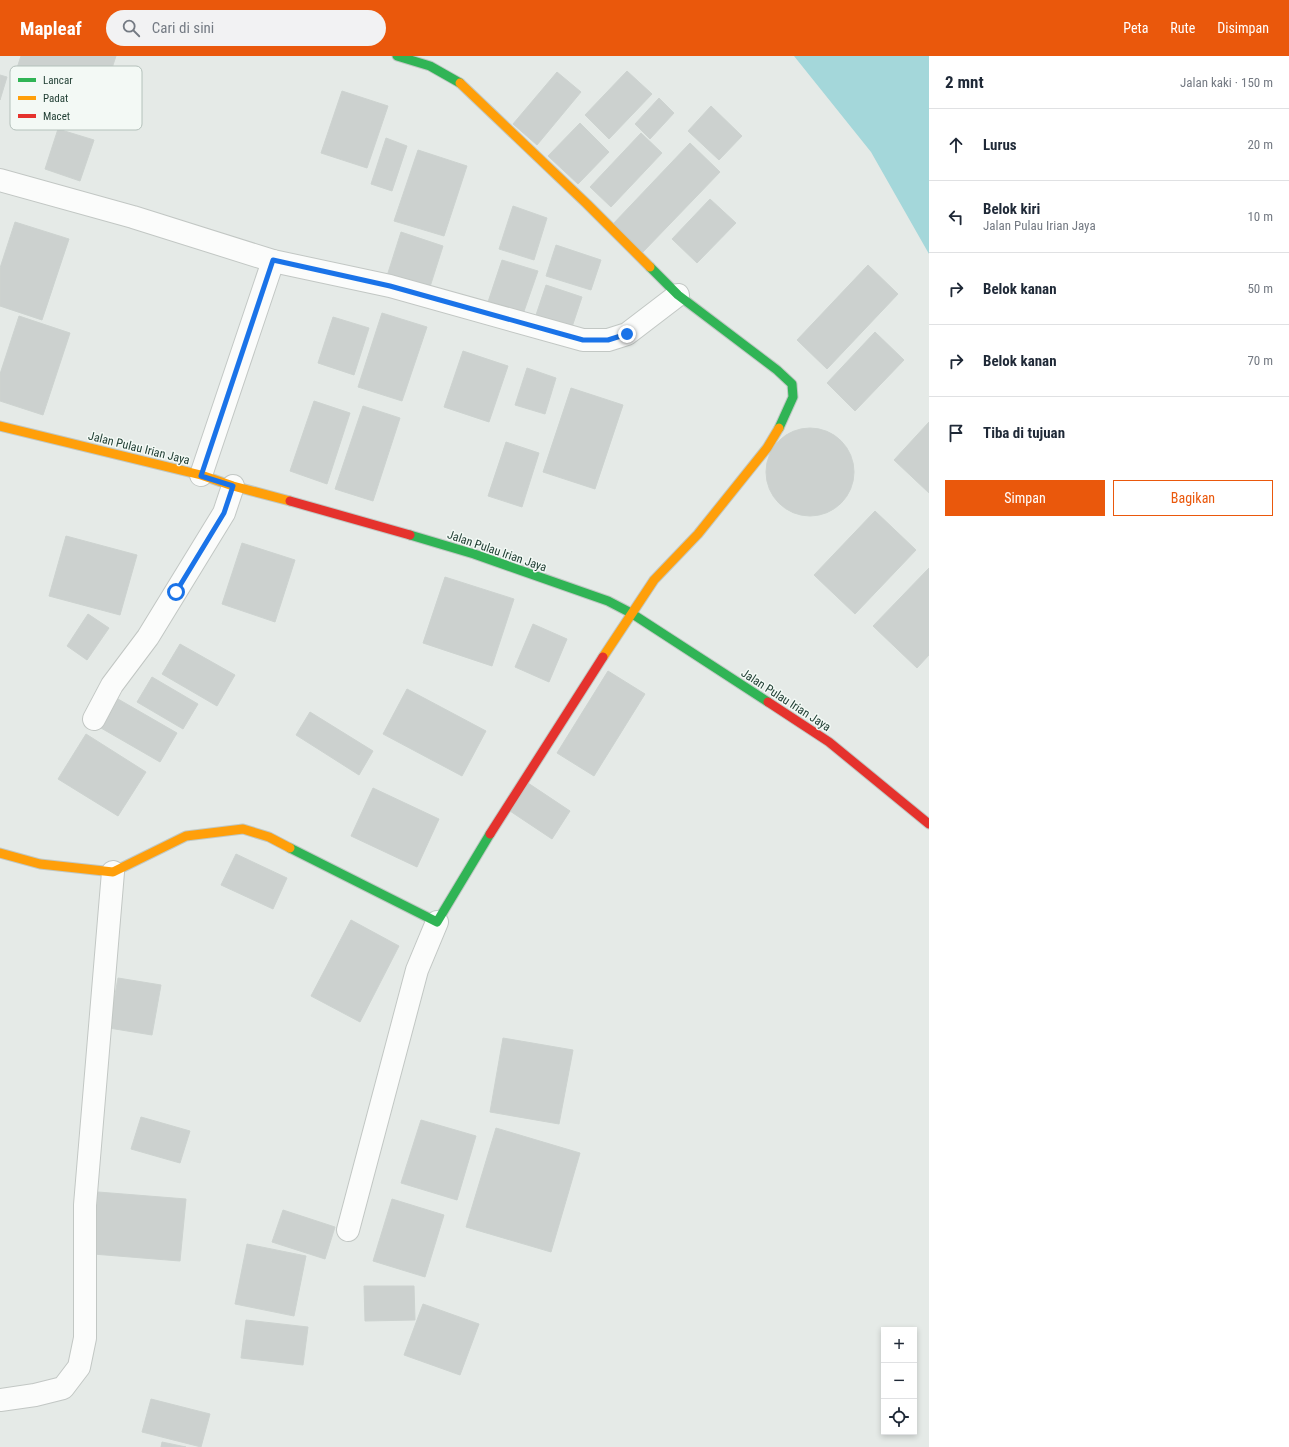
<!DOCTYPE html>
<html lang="id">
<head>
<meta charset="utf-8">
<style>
  :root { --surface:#fff; --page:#f2f2f3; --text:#1f2937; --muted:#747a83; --line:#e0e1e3; --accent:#ea580c }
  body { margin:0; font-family:"Roboto Condensed",sans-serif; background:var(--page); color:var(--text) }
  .controls { position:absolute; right:12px; bottom:12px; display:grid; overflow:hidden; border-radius:0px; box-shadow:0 2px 6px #0003 }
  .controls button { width:36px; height:36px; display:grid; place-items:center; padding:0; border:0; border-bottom:1px solid var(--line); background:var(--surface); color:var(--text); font:20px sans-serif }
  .stop { position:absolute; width:12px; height:12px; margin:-9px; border:3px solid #1a73e8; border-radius:50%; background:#fff }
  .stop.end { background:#1a73e8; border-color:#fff; box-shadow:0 1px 4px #0008 }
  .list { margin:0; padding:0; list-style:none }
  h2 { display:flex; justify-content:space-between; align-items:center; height:52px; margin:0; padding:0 16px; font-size:17px }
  h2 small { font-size:13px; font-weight:400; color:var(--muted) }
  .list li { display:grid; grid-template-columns:26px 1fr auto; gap:12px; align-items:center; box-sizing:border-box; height:72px; padding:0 16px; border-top:1px solid var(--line) }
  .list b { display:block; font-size:15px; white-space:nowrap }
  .list p { margin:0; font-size:13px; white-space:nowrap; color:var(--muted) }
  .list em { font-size:13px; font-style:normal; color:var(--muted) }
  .actions { display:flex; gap:8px; padding:12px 16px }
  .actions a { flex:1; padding:9px 0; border:1px solid var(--accent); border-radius:0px; text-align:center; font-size:14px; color:var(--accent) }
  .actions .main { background:var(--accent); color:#fff }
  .icon { flex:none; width:22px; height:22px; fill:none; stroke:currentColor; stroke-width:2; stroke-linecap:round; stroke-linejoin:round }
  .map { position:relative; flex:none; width:929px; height:1391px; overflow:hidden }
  header { display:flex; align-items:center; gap:24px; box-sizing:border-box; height:56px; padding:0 20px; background:var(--accent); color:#fff }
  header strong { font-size:19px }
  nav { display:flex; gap:22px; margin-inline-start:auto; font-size:14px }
  .search { width:280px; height:36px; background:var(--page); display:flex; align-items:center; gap:10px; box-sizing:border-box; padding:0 14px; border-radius:22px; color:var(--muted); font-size:15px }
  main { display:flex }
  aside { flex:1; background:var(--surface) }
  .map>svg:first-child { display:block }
  .water { fill:#a4d7da }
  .building { fill:#ccd1cf; stroke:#cdd3d0 }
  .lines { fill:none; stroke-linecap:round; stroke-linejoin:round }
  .street-casing { stroke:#c2c7c4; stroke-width:24 }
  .fast-casing { stroke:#c0c8c4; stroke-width:11 }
  .slow-casing { stroke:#c0c8c4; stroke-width:11 }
  .jam-casing { stroke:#c0c8c4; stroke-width:11 }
  .street { stroke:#fbfcfb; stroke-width:22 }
  .fast { stroke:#30b455; stroke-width:9 }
  .slow { stroke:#ff9f0a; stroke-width:9 }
  .jam { stroke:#e5322d; stroke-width:9 }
  .route { stroke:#1a73e8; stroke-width:5 }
  .labels { text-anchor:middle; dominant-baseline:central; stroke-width:3; stroke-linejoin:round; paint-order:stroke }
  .street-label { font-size:12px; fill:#213f34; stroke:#f3f9f5 }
  .key { fill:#f3f9f5; stroke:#b4c1bb; stroke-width:1 }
  .key-label { font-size:11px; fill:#213f34 }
</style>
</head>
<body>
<header>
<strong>Mapleaf</strong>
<div class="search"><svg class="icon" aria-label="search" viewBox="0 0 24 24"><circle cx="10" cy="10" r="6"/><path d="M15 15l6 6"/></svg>Cari di sini</div>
<nav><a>Peta</a><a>Rute</a><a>Disimpan</a></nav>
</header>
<main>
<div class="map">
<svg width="929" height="1391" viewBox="0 0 929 1391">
  <rect width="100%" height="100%" fill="#e5eae7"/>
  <polygon class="water" points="794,0 929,0 929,198 871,96"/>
  <g class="building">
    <polygon points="21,0 116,0 98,55 12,27"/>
    <polygon points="627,15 652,38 609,83 585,59"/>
    <polygon points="557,16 581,36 537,89 513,68"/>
    <polygon points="0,19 7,21 0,44"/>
    <polygon points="342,35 388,50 367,112 321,97"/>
    <polygon points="659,42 674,57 650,83 635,68"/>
    <polygon points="711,50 742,80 719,104 688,75"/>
    <polygon points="580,67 609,96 578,128 548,100"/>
    <polygon points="58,73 94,84 80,125 45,113"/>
    <polygon points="641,77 662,97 611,151 590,131"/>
    <polygon points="386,82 407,90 392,135 371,128"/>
    <polygon points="690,87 720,116 642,197 613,168"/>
    <polygon points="418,94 467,110 444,180 394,165"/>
    <polygon points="710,143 736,167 697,207 672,183"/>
    <polygon points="513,150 547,162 534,204 499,193"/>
    <polygon points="15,166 69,183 42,264 0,250 0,212"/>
    <polygon points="401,176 443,190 429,234 387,220"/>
    <polygon points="556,189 601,204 591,234 546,220"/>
    <polygon points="502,204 538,215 522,261 487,249"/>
    <polygon points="868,209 898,238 827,313 797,284"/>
    <polygon points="546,229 582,241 572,271 536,259"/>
    <polygon points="382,257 427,271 402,345 358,331"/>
    <polygon points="19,260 70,277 43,359 0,345 0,318"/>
    <polygon points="333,261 369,272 354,319 318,307"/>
    <polygon points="875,276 904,304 855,355 827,327"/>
    <polygon points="463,295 508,310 489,366 444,351"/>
    <polygon points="527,312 556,322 545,358 515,349"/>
    <polygon points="571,332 623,349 595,433 543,416"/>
    <polygon points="314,345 350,357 327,428 290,415"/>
    <polygon points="363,350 400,362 373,445 335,433"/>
    <polygon points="929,366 929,437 894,404"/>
    <circle cx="810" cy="416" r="44"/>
    <polygon points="506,386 539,397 522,451 488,440"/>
    <polygon points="875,455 916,494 855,558 814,519"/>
    <polygon points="66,480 137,499 120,559 49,540"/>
    <polygon points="242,487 295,504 275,566 222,548"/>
    <polygon points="929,512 929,599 917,612 873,570"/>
    <polygon points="445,521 514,543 492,610 423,587"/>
    <polygon points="88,558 109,572 87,604 67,590"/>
    <polygon points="533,568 567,583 549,626 515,611"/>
    <polygon points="180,588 235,619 217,650 162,618"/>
    <polygon points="608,615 645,638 594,720 557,697"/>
    <polygon points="152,621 198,648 183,673 137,646"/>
    <polygon points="407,633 486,675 462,720 383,678"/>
    <polygon points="118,643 177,677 160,706 101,672"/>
    <polygon points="310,656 373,695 359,719 296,679"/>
    <polygon points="86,678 146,716 118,760 58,723"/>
    <polygon points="528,727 570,755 552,783 510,755"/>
    <polygon points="373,732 439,763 417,811 351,780"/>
    <polygon points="236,798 287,822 273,853 221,829"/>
    <polygon points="351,864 399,890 360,966 311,940"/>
    <polygon points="118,922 161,929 152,979 109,972"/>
    <polygon points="503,982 573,994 559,1068 490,1056"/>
    <polygon points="141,1061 190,1075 180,1107 131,1093"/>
    <polygon points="421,1064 476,1080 457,1144 401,1127"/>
    <polygon points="496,1072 580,1097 551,1196 466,1171"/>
    <polygon points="98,1136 186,1143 180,1205 93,1198"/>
    <polygon points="392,1143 444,1159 425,1221 373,1205"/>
    <polygon points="283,1154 335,1171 325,1203 272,1186"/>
    <polygon points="247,1188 306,1200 294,1260 235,1248"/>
    <polygon points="364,1230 414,1230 415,1264 365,1265"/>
    <polygon points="423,1248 479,1268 460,1319 404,1299"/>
    <polygon points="246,1264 308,1271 303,1309 241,1302"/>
    <polygon points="151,1343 210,1358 201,1391 142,1376"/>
    <polygon points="162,1386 186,1391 161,1391"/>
  </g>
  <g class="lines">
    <defs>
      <g id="street">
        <polyline points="0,124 133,161 273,205 390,230 583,284 608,284 627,278 678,239"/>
        <polyline points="201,419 273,205"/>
        <polyline points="94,663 112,629 148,581 224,457 233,430"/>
        <polyline points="348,1174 417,914 437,866"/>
        <polyline points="0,1344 35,1339 63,1332 79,1311 85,1282 85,1149 113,816"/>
      </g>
      <g id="fast">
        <polyline points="397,0 430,10 460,27"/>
        <polyline points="650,211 678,239 777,314 792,328 793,341 779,372"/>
        <polyline points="410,479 474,498 608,545 631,557 768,646"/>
        <polyline points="290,792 437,866 490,778"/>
      </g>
      <g id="slow">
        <polyline points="460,27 587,148 650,211"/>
        <polyline points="0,370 201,419 233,430 290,445"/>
        <polyline points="603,601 654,524 698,478 767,392 779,372"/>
        <polyline points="0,797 40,808 113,816 186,780 243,773 269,781 290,792"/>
      </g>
      <g id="jam">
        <polyline points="290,445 410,479"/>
        <polyline points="768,646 829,686 929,768"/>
        <polyline points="490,778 603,601"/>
      </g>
    </defs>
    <use href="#street" class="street-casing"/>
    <use href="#fast" class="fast-casing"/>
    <use href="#slow" class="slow-casing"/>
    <use href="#jam" class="jam-casing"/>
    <use href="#street" class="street"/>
    <use href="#fast" class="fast"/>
    <use href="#slow" class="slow"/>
    <use href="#jam" class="jam"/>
  </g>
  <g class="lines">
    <polyline class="route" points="176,536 224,457 233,430 201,420 273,204 390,230 583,284 608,284 627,278"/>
  </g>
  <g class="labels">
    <g class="street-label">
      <text transform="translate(139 392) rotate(14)">Jalan Pulau Irian Jaya</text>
      <text transform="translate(497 495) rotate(19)">Jalan Pulau Irian Jaya</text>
      <text transform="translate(786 644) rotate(33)">Jalan Pulau Irian Jaya</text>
    </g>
  </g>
  <rect x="10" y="10" width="132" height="64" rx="6" class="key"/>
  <rect x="18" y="22" width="18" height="4" fill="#30b455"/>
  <rect x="18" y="40" width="18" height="4" fill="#ff9f0a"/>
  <rect x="18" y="58" width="18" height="4" fill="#e5322d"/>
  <g class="key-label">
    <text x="43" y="28">Lancar</text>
    <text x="43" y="46">Padat</text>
    <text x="43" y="64">Macet</text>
  </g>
</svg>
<div class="controls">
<button>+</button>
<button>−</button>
<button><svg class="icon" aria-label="locate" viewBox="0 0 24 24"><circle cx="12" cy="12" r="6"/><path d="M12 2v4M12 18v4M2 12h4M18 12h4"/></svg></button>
</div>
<div class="stop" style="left:176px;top:536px"></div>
<div class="stop end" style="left:627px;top:278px"></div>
</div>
<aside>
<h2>2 mnt<small>Jalan kaki · 150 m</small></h2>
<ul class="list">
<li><svg class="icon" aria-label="ahead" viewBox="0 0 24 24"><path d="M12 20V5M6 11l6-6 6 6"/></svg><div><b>Lurus</b></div><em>20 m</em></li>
<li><svg class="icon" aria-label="left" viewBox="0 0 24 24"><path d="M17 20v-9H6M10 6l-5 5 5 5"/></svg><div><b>Belok kiri</b><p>Jalan Pulau Irian Jaya</p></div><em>10 m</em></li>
<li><svg class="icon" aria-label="right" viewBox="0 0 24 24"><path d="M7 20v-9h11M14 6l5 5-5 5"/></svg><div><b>Belok kanan</b></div><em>50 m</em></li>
<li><svg class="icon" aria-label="right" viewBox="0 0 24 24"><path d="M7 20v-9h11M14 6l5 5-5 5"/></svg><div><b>Belok kanan</b></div><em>70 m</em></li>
<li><svg class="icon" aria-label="arrive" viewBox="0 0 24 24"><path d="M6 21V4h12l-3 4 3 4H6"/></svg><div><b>Tiba di tujuan</b></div></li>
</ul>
<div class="actions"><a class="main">Simpan</a><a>Bagikan</a></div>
</aside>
</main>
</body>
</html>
